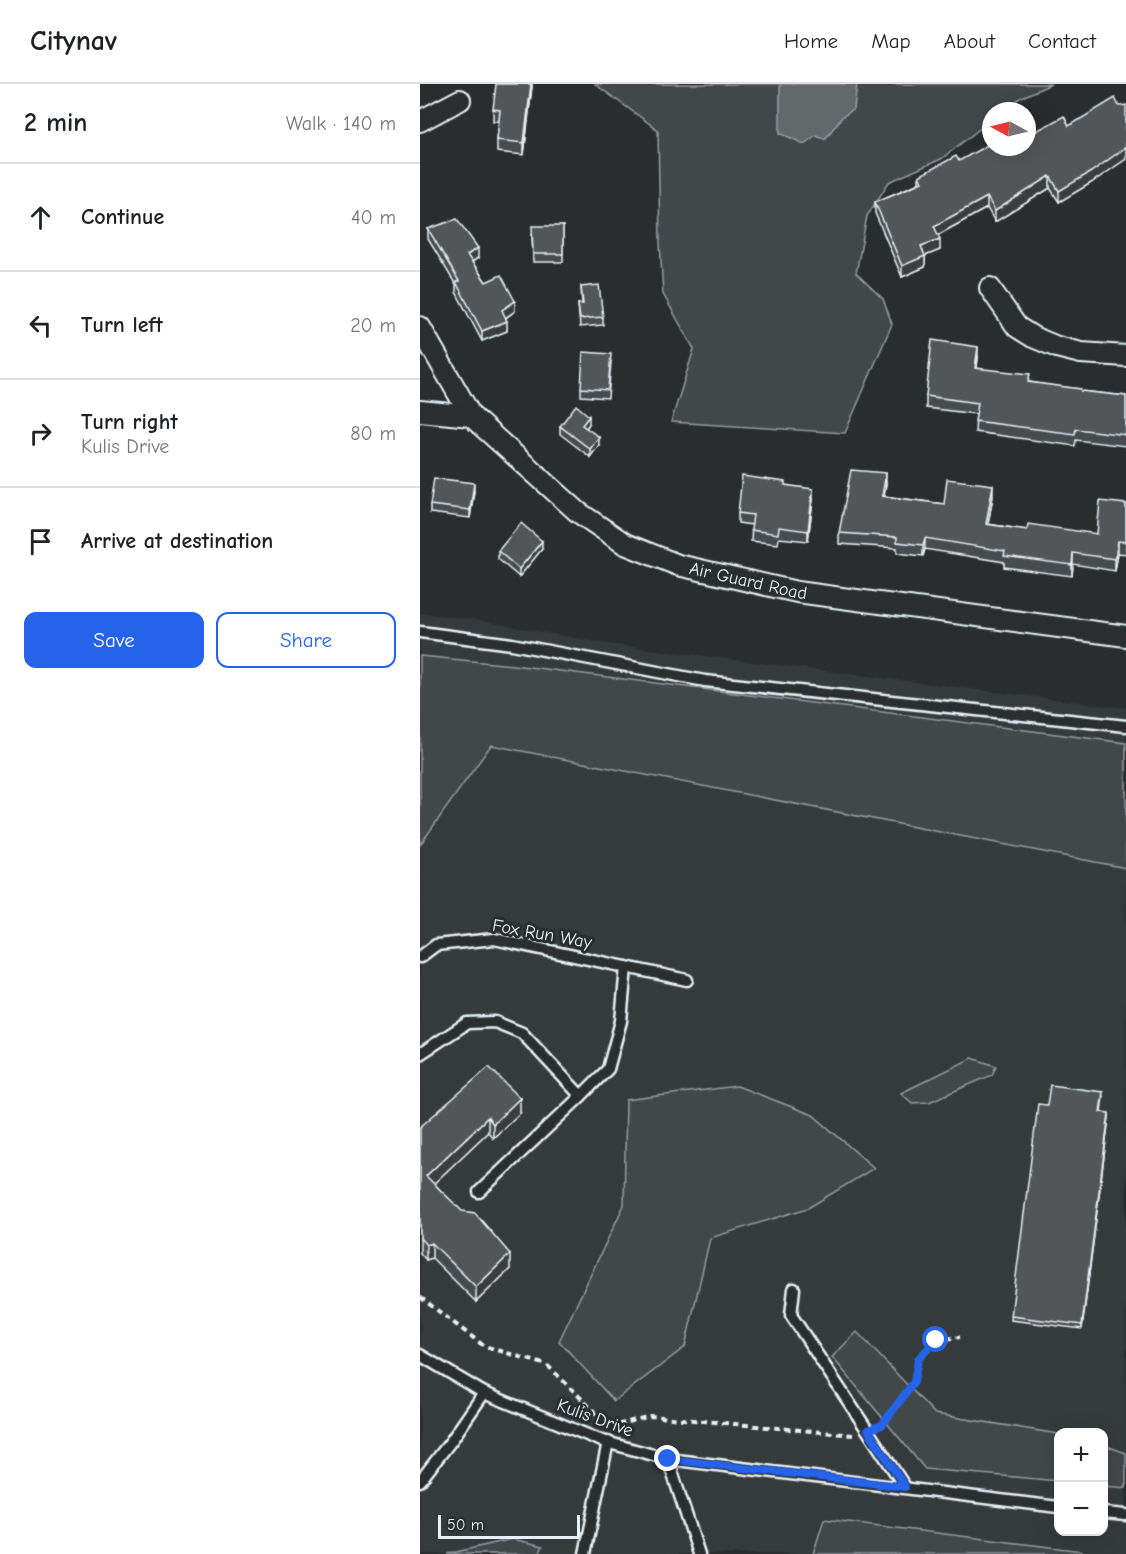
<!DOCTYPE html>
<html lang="en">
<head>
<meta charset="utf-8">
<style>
  :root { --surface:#fff; --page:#f6f6f6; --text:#202124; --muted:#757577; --line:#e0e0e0; --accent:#2563eb }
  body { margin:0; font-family:"Comic Neue",sans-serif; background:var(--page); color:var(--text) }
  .controls { position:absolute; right:18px; bottom:18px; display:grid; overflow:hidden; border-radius:12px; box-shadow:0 6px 24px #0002 }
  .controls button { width:54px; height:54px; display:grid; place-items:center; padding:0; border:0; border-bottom:2px solid var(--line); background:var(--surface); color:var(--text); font:30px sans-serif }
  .compass { position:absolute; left:562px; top:18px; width:54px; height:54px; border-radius:50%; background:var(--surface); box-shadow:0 6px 24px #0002; rotate:277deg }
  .scale { position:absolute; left:18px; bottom:15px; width:142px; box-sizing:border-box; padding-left:6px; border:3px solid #e8f1f8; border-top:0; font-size:16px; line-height:21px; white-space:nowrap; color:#e8f1f8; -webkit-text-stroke:4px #2a2d2e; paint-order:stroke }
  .stop { position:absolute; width:18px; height:18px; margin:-14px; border:4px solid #2563eb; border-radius:50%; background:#fff }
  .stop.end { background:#2563eb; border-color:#fff; box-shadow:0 2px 6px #0008 }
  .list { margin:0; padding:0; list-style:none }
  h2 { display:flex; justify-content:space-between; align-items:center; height:78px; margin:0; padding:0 24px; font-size:26px }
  h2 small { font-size:20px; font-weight:400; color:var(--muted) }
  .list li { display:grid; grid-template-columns:39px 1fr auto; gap:18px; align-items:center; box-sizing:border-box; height:108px; padding:0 24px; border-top:2px solid var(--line) }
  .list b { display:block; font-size:22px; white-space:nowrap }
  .list p { margin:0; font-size:20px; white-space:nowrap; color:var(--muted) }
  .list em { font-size:20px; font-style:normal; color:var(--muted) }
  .actions { display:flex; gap:12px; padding:18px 24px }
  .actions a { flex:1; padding:14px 0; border:2px solid var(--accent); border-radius:12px; text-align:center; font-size:21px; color:var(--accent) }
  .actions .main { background:var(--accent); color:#fff }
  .icon { flex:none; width:33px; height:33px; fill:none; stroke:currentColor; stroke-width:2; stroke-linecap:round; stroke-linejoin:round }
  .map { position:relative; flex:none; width:706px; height:1470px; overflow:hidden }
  header { display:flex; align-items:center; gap:36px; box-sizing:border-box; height:84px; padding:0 30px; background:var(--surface); border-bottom:2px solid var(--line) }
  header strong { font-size:28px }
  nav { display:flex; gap:33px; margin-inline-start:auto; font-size:21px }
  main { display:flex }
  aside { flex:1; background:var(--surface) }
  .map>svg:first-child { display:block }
  .built { fill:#363a3b; fill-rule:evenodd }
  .green { fill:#424648; stroke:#959ca0; stroke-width:1.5 }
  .water { fill:#63686b; stroke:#989fa3; stroke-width:1.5 }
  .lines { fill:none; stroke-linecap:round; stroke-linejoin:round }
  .lane-casing { stroke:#e8f1f8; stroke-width:15 }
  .street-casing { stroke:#e8f1f8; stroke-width:24 }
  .path { stroke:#e8f1f8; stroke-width:4; stroke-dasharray:6 4.5; stroke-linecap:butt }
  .lane { stroke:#2a2d2e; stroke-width:10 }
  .street { stroke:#2a2d2e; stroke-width:20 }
  .wall { fill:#474b4d; stroke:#e8f1f8; stroke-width:1.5 }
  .shaded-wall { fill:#3a3d3e; stroke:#e8f1f8; stroke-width:1.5 }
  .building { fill:#535759; stroke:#e8f1f8; stroke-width:1.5 }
  .route { stroke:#2563eb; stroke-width:8 }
  .labels { text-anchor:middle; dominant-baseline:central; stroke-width:6; stroke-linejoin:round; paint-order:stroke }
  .street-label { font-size:18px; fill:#e8f1f8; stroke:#2a2d2e }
</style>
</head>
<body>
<header>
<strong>Citynav</strong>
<nav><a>Home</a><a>Map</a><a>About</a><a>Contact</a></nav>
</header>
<main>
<aside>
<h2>2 min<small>Walk · 140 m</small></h2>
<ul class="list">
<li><svg class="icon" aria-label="ahead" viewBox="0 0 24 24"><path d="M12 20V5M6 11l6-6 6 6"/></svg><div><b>Continue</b></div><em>40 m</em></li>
<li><svg class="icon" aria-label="left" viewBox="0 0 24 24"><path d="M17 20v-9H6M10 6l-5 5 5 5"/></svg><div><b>Turn left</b></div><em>20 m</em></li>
<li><svg class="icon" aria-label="right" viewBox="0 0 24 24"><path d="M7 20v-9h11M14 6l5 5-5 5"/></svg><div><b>Turn right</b><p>Kulis Drive</p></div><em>80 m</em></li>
<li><svg class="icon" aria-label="arrive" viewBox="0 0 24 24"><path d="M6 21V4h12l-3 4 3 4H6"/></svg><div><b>Arrive at destination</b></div></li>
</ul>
<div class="actions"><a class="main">Save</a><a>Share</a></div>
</aside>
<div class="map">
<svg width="706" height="1470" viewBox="0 0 706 1470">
  <rect width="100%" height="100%" fill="#2a2d2e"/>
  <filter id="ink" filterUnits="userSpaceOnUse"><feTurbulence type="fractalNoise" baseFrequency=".0167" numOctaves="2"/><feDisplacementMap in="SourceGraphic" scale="12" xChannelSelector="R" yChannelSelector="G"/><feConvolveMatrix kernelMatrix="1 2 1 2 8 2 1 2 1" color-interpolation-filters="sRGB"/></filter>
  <g filter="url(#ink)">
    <path class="built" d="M 0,529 L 57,536 L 187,560 L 706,624 L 706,1470 L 0,1470 ZM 638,1348 L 684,1348 L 684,1448 L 638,1448 Z"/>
    <g class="green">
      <polygon points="175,0 631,0 600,14 583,27 571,27 571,36 521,75 469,98 447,132 436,189 463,215 472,240 425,349 251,338 274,265 243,210 240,159 238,46"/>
      <polygon points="0,572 93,581 706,659 706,784 71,661 0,761"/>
      <polygon points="552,974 576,982 572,991 509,1018 492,1019 481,1009"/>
      <polygon points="317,1002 393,1031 454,1084 388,1124 290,1154 265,1263 194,1317 139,1257 204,1121 206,1016"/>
      <polygon points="437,1248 515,1330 638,1350 638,1397 505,1385 412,1273"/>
      <polygon points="684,1361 706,1369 706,1404 684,1402"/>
      <polygon points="404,1435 662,1467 664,1470 393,1470"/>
      <polygon points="93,1455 123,1462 119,1470 27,1470"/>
    </g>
    <polygon class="water" points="360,0 437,0 434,25 422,33 405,55 396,51 384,60 360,49"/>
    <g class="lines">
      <defs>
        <g id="lane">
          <polyline points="0,548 92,560 285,597 706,642"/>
          <polyline points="0,873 16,861 74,855 267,896"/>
          <polyline points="0,970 47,939 75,938 102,949 161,1012 59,1108"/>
          <polyline points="161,1012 188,985 201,937 206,883"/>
          <polyline points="374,1205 371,1231 485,1403"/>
          <polyline points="0,1271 64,1309 182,1357 248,1375 638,1423"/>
          <polyline points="248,1375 279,1470"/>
          <polyline points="0,1397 31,1357 64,1309"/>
          <polyline points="684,1429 706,1431"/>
          <polyline points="165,1470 188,1358"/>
        </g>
        <g id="street">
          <polyline points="0,37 40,16"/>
          <polyline points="570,204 597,243 613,253 637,263 661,269 706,272"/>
          <polyline points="0,243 51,332"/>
          <path id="s1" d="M 0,327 L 51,332 L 158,428 L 205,460 L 258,481 L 377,508 L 706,552"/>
        </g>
      </defs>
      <use href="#lane" class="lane-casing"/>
      <use href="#street" class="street-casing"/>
      <g class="path">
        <polyline points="0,1213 64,1262 127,1281 173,1326 180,1341"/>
        <polyline points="188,1342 197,1341 230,1332 433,1351"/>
        <polyline points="460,1342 462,1341 494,1298 498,1275 516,1256 540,1253"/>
      </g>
      <use href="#lane" class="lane"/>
      <use href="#street" class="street"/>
    </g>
    <g class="wall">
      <polygon points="112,0 104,71 77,68 77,56 79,37 73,37 73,25"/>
      <polygon points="539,77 671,99 639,118 630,104 575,138 567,124 518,151 520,166 505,172 505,183 482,193 455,129 455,118 499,99 499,92"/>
      <polygon points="143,142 143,178 113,178 112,150"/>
      <polygon points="8,145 58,174 52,178 66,198 95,227 86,234 87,247 62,257 36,208 36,201 8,155"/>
      <polygon points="161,203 183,233 183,241 160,243 158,220 162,220"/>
      <polygon points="558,274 557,284 610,298 661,307 706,312 706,362 656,356 655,362 555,348 556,330 506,324 506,312"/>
      <polygon points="191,278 188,314 161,312 161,304"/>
      <polygon points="169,340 166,344 179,361 170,373 140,350 140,342"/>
      <polygon points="466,400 464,412 524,420 573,412 568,440 607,446 677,450 706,420 706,470 698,469 695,487 653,480 652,492 584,483 584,478 505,465 503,472 477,469 477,464 419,460 419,449"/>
      <polygon points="365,401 393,415 388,457 359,454 358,460 331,457 332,441 318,439 318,429"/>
      <polygon points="54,407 50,434 10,429 10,421"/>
      <polygon points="122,465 99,493 78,475 78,467"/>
      <polygon points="683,1012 681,1028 689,1033 662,1245 591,1236 627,1021"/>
      <polygon points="100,1029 73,1054 68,1048 14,1099 90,1185 56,1218 12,1174 6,1176 0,1169 0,1043"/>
    </g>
    <g class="shaded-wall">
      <polygon points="111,0 112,0 112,3 104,71 104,59"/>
      <polygon points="706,63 706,75 671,99 639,118 639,107"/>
      <polygon points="630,92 630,104 575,138 575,127"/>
      <polygon points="567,113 567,124 514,153 514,142"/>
      <polygon points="520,155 520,166 505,172 505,183 482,193 482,182 501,162"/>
      <polygon points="58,164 58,174 47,181 47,171"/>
      <polygon points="95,217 95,227 82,236 82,226"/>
      <polygon points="87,237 87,247 62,257 62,247"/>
      <polygon points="558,263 558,274 555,295 555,284"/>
      <polygon points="169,332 169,340 162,349 162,341"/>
      <polygon points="179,353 179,361 170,373 170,365"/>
      <polygon points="466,389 466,400 462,423 462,412"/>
      <polygon points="54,399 54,407 50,434 50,426"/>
      <polygon points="573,401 573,412 566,451 566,440"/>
      <polygon points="393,405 393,415 388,457 388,447"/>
      <polygon points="505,454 505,465 503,472 503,461"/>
      <polygon points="122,457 122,465 99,493 99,485"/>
      <polygon points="698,457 698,469 695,487 695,475"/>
      <polygon points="653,469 653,480 652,492 652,481"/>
      <polygon points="100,1014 100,1029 73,1054 73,1040"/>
      <polygon points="689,1029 689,1033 662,1245 662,1241"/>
      <polygon points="68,1033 68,1048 6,1107 6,1092"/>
      <polygon points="12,1159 12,1174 6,1176 6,1161"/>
      <polygon points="90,1170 90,1185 56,1218 56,1203"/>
    </g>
    <g class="building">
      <polygon points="76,0 111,0 104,59 77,56 80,26 73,25"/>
      <polygon points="695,14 699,22 706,21 706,63 671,88 639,107 630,92 575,127 567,113 514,142 520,155 501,162 505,172 482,182 455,118 502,98 499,92 536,72 539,77 571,59 571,63 607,63 607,52 644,32 649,42"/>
      <polygon points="37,135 58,164 47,171 66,198 81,191 95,217 82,226 87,237 62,247 36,198 39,197 8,145"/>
      <polygon points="112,142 143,142 143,170 113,170"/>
      <polygon points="179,201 183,233 160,235 158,220 163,220 161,203"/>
      <polygon points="512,256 558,263 555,284 610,290 608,298 661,305 661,307 706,312 706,351 656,345 655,350 555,337 558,319 506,312"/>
      <polygon points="163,268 191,270 188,306 161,304"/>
      <polygon points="156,321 169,332 162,341 179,353 170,365 140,342"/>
      <polygon points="431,386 466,389 462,412 524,420 527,395 573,401 566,440 607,446 608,440 677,450 680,417 706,420 706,458 698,457 695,475 653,469 652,481 584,472 585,467 505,454 503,461 477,458 477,453 419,449"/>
      <polygon points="322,392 365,398 365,401 393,405 388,447 359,443 358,450 331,446 333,431 318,429"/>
      <polygon points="14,394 54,399 50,426 10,421"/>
      <polygon points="101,439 122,457 99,485 78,467"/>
      <polygon points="69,983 100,1014 73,1040 68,1033 6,1092 42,1127 55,1129 90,1170 56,1203 12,1159 6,1161 0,1154 0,1043"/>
      <polygon points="630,1001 683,1008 680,1028 689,1029 662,1241 591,1232 618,1020 627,1021"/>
    </g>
  </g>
  <g class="lines" filter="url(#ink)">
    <polyline class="route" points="248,1375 485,1403 448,1346 462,1341 494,1298 498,1275 516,1256"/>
  </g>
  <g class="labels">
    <g class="street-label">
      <text stroke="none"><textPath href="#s1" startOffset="381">Air Guard Road</textPath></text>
      <text transform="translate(122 850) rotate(10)">Fox Run Way</text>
      <text transform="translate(175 1334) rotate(20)">Kulis Drive</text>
    </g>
  </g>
</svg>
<div class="controls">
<button>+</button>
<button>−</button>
</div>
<svg class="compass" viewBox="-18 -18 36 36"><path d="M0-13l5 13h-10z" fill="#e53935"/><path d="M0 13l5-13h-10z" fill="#757577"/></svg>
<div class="scale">50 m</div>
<div class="stop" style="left:516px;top:1256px"></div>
<div class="stop end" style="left:248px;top:1375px"></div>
</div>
</main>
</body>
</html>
